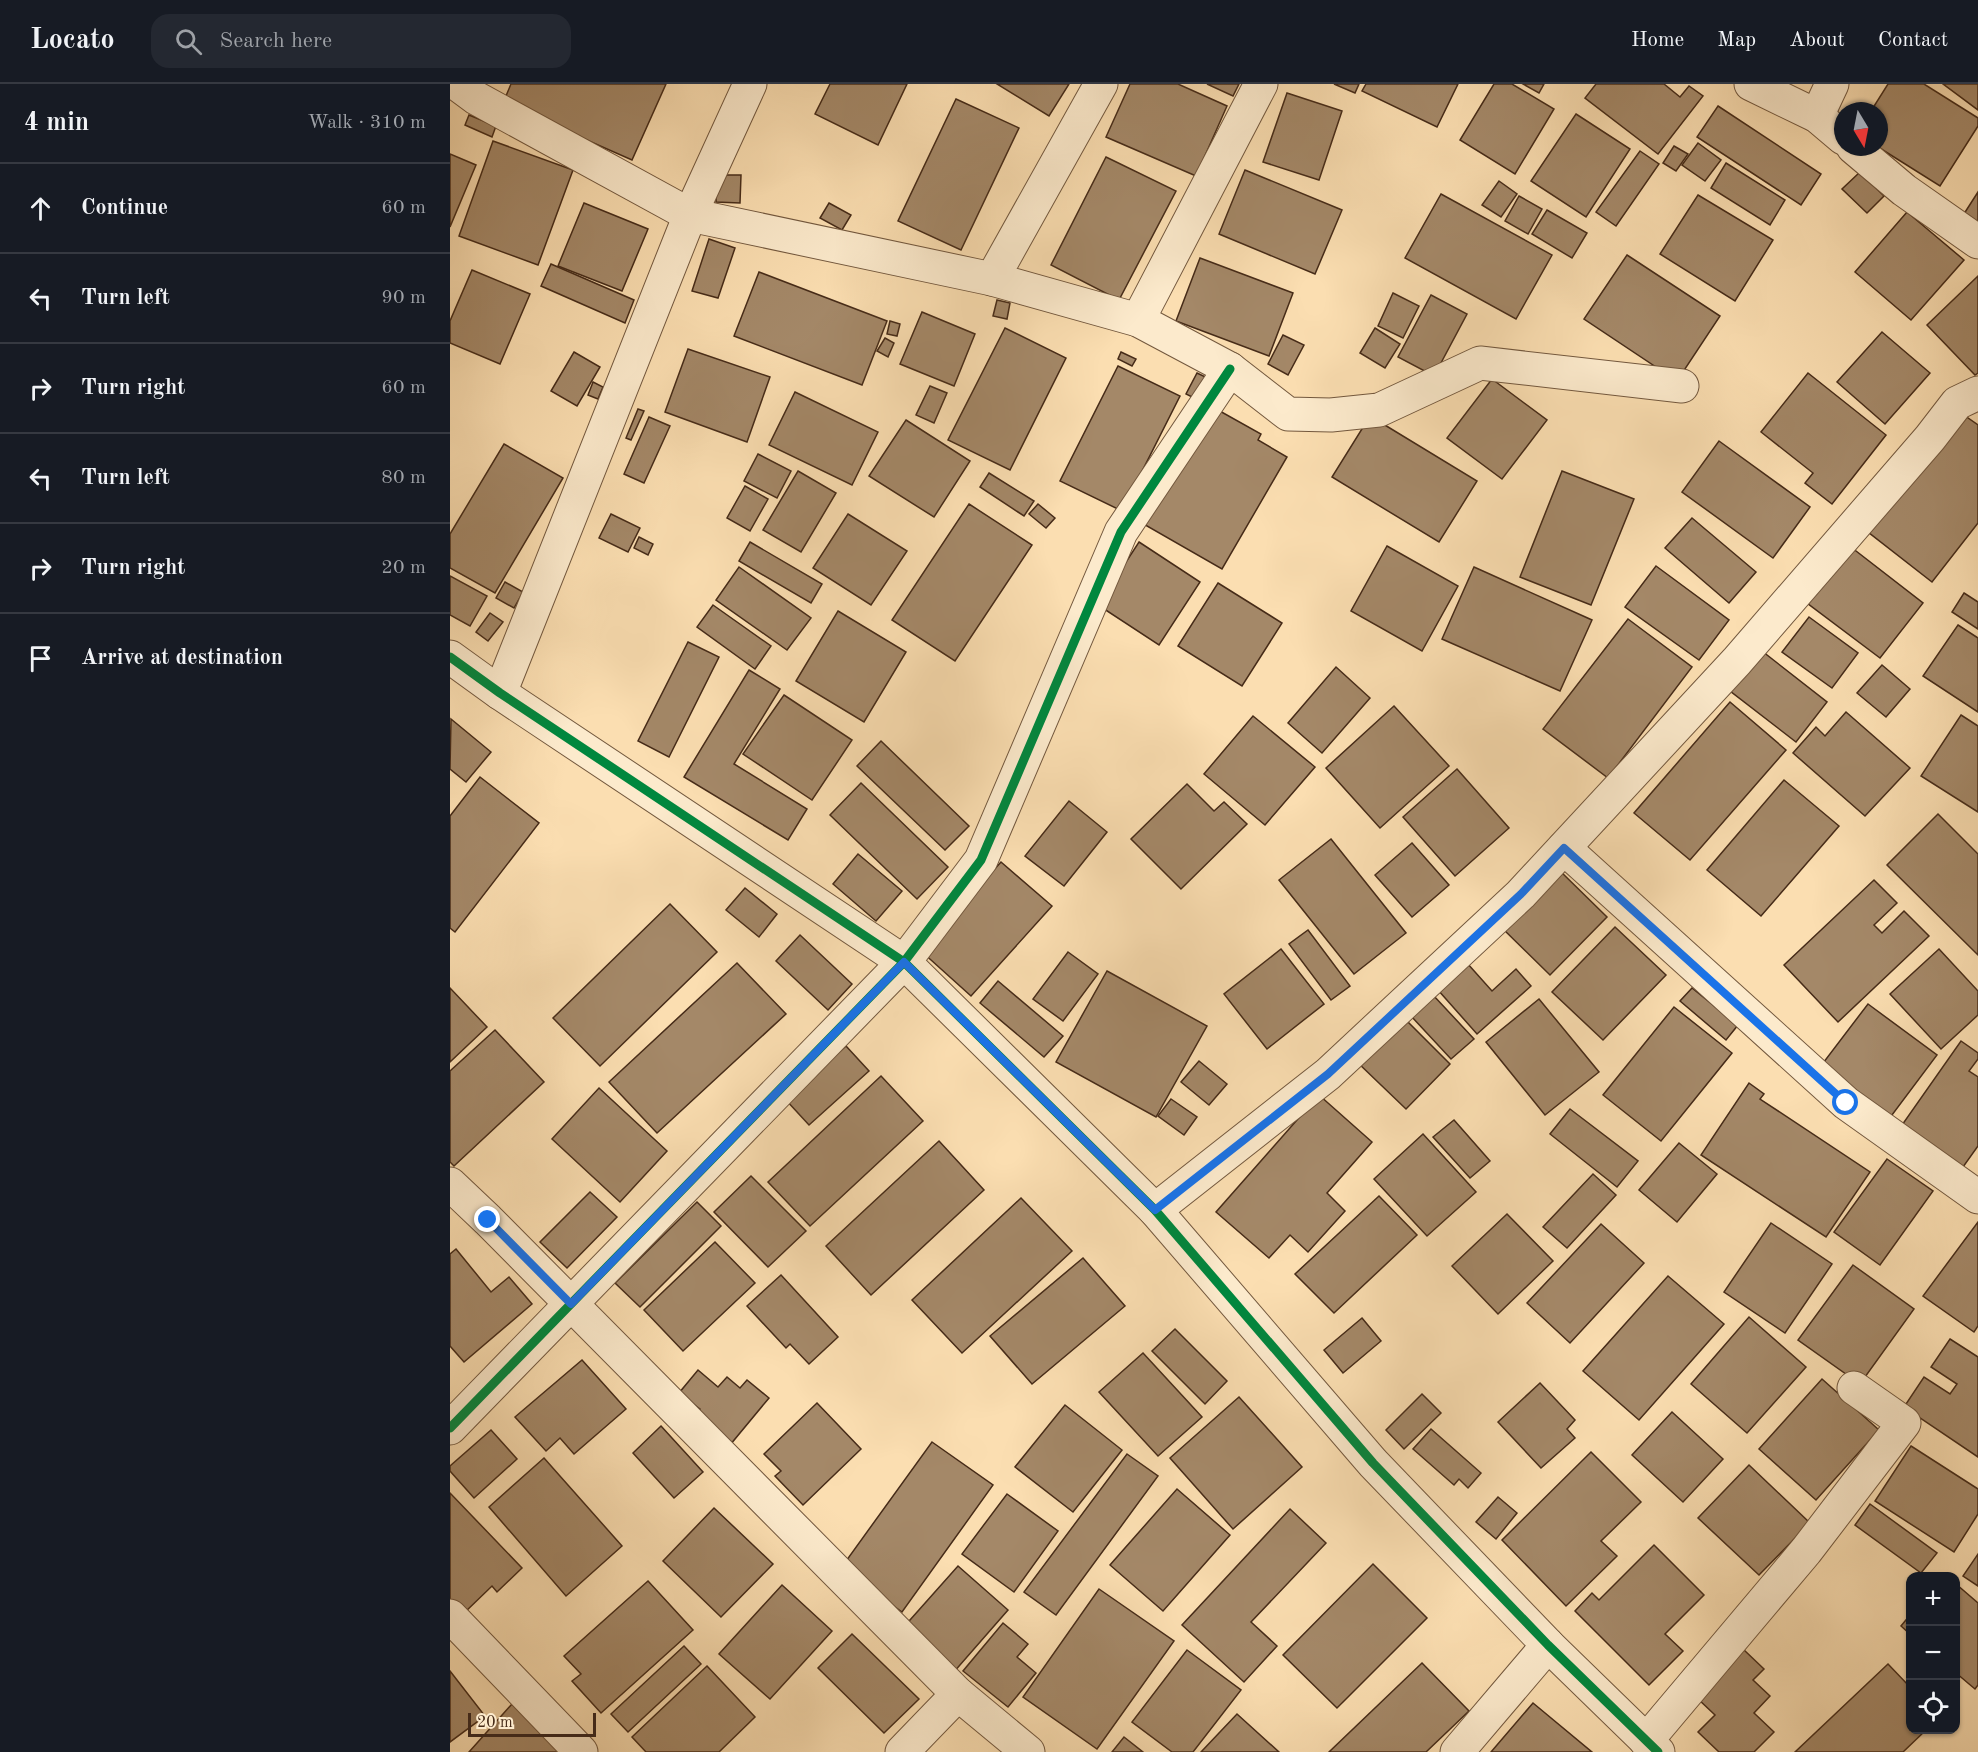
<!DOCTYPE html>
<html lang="en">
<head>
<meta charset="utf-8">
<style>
  :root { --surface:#171b24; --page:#242831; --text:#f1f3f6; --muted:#9ea1a6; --line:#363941 }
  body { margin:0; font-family:"Old Standard TT",serif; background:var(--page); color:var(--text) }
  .controls { position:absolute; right:18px; bottom:18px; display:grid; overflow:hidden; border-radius:12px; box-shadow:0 2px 4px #0004 }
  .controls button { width:54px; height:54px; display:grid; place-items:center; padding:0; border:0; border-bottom:2px solid var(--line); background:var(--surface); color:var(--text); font:30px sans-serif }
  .compass { position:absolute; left:1384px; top:18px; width:54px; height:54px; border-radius:50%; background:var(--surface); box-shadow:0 2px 4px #0004; rotate:170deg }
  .scale { position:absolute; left:18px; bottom:15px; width:128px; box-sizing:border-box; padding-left:6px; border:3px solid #462b18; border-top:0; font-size:16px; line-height:21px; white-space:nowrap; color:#462b18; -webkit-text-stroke:4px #fceacc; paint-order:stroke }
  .stop { position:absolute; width:18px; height:18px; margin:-14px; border:4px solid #1a73e8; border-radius:50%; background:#fff }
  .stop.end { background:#1a73e8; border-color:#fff; box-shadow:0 2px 6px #0008 }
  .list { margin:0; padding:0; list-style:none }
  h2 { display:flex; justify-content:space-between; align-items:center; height:78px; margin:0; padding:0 24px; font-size:26px }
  h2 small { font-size:20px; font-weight:400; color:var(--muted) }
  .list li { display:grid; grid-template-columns:39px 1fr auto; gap:18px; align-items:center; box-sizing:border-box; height:90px; padding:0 24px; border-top:2px solid var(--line) }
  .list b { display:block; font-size:22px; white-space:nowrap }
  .list em { font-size:20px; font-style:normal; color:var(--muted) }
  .icon { flex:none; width:33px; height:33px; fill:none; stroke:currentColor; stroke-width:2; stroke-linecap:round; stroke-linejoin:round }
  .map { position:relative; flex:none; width:1528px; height:1668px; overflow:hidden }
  header { display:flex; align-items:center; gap:36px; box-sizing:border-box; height:84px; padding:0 30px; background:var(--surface); border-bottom:2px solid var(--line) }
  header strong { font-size:28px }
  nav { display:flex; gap:33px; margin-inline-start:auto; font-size:21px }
  .search { width:420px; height:54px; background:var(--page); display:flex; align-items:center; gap:15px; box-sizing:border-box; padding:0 21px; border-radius:18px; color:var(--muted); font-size:22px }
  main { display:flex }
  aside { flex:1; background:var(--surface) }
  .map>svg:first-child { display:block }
  .building { fill:#a48868; stroke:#462b18; stroke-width:1.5 }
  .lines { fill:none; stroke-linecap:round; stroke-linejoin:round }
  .minor-casing { stroke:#73583e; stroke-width:35 }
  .minor { stroke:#fceacc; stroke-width:33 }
  .cycleway-casing { stroke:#fceacc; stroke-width:13 }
  .cycleway { stroke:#00873e; stroke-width:9 }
  .route { stroke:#1a73e8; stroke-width:8 }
</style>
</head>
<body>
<header>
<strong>Locato</strong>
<div class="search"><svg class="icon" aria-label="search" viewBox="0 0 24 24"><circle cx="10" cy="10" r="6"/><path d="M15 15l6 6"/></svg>Search here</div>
<nav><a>Home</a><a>Map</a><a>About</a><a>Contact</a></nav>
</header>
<main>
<aside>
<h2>4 min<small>Walk · 310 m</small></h2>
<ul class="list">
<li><svg class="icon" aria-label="ahead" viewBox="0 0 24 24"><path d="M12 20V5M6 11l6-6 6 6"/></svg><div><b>Continue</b></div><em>60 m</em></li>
<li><svg class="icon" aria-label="left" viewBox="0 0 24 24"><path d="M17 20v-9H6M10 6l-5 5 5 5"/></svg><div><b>Turn left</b></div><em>90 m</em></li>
<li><svg class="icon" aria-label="right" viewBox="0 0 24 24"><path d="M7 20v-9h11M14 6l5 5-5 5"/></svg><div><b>Turn right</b></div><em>60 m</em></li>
<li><svg class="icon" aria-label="left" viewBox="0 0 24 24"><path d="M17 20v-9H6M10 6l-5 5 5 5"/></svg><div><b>Turn left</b></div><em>80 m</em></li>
<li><svg class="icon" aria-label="right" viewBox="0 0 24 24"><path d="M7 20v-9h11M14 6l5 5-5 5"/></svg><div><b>Turn right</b></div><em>20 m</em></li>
<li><svg class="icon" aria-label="arrive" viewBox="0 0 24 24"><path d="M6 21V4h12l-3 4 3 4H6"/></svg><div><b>Arrive at destination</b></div></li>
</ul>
</aside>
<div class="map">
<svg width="1528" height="1668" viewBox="0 0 1528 1668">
  <rect width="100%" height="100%" fill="#fbdeb1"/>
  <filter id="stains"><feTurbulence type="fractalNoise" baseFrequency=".00333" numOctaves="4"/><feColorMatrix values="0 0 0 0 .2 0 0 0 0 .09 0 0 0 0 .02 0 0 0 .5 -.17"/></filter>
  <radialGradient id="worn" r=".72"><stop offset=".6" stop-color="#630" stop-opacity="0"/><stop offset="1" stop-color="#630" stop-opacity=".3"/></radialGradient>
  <g class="building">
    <polygon points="61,0 216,0 182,76 53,19"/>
    <polygon points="380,0 457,0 428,61 365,30"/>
    <polygon points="547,0 619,0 599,32"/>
    <polygon points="680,0 728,0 777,22 746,92 656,53"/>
    <polygon points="757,0 789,0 783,12"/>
    <polygon points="884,0 909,0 905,9"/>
    <polygon points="916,0 1008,0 987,43 912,7"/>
    <polygon points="1044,0 1062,0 1104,25 1065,90 1010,56"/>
    <polygon points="1073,0 1094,0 1089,9"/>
    <polygon points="1146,0 1214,0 1230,13 1239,2 1253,12 1208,70 1135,14"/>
    <polygon points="1438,0 1474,0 1528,34 1528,42 1490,102 1428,63 1429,27 1421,27"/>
    <polygon points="1493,0 1528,0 1528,26"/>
    <polygon points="837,9 892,27 869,96 813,78"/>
    <polygon points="506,15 569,44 511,166 448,137"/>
    <polygon points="1268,22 1371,90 1351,121 1247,53"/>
    <polygon points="1126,30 1180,65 1136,133 1081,97"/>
    <polygon points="19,31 46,42 42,53 15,41"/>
    <polygon points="43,57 123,86 88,181 9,152"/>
    <polygon points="1248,59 1271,76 1255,97 1232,81"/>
    <polygon points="1224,62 1238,70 1226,87 1213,79"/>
    <polygon points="1190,67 1209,80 1166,142 1146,128"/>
    <polygon points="0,70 26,81 0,143"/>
    <polygon points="656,73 726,107 669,216 601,181"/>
    <polygon points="1276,79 1335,116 1320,141 1261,104"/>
    <polygon points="795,86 892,126 865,190 769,150"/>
    <polygon points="1410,88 1434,112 1417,129 1392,105"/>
    <polygon points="267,91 291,91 290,119 266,118"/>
    <polygon points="1049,97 1067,110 1051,133 1032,121"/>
    <polygon points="1528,108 1528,147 1510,136"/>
    <polygon points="991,110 1102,171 1066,235 955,174"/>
    <polygon points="1248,111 1323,156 1285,217 1210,170"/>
    <polygon points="1069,112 1092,125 1078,150 1055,137"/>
    <polygon points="134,119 198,145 172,207 108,182"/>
    <polygon points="379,119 401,131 392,146 370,134"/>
    <polygon points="1097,126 1137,149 1122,174 1082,150"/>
    <polygon points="1457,128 1514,176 1461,236 1405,188"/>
    <polygon points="259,155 285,164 268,214 242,207"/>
    <polygon points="1177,171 1270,232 1227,297 1134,235"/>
    <polygon points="750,174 843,209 819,272 726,237"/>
    <polygon points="101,180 184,216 175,239 91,202"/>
    <polygon points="22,186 80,210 50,280 0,259 0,237"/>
    <polygon points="309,188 437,237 412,301 284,252"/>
    <polygon points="1528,192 1528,289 1525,291 1477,241"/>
    <polygon points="943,209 969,222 953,254 928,242"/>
    <polygon points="981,211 1017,230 984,292 948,273"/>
    <polygon points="547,216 560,219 557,235 543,232"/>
    <polygon points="472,228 525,250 504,302 450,280"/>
    <polygon points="440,237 450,240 447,252 437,250"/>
    <polygon points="555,244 616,274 560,386 498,356"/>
    <polygon points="925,244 950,260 935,284 910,269"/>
    <polygon points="1432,248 1480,289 1435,340 1387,298"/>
    <polygon points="833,251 854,261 838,291 818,280"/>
    <polygon points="435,254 444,259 438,273 427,267"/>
    <polygon points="238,265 320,293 297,358 215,328"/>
    <polygon points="124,268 150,283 127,322 101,307"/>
    <polygon points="671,268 686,275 682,282 668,275"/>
    <polygon points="668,282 730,312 672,427 610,397"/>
    <polygon points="747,289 766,298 754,319 736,310"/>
    <polygon points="1358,289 1436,351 1382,420 1355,399 1363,389 1311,348"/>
    <polygon points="1042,295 1097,336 1052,395 997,354"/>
    <polygon points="143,298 153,303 148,315 138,311"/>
    <polygon points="480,302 497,309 484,339 466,331"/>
    <polygon points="345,308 428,348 402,401 319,361"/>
    <polygon points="759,321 811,350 808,356 837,373 772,485 690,438"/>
    <polygon points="188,325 194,327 181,356 176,354"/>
    <polygon points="1511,329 1528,341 1528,439 1482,498 1418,448"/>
    <polygon points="920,332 1027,397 989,458 882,393"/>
    <polygon points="199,333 220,342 194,399 174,390"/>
    <polygon points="456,336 520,377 484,433 419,392"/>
    <polygon points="1269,357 1360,423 1323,474 1232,408"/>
    <polygon points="54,360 113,394 45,509 0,484 0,450"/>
    <polygon points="308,370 341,387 327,414 294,397"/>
    <polygon points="348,387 386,409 351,468 313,446"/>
    <polygon points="1112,387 1184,415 1141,521 1070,493"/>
    <polygon points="539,389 584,417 574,432 530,403"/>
    <polygon points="295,402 318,415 300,447 277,434"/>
    <polygon points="519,420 582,461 505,577 442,536"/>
    <polygon points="588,420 605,434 596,444 579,430"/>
    <polygon points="161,430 190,444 178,468 149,454"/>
    <polygon points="398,430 457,467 421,521 363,484"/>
    <polygon points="1242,434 1306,488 1279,519 1215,464"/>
    <polygon points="189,453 203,460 198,471 184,464"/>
    <polygon points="300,458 372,500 361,519 289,477"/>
    <polygon points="689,458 750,498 709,561 648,521"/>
    <polygon points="1397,460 1473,519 1430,574 1353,516"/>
    <polygon points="937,462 1008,502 972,567 901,527"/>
    <polygon points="1206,482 1279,536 1249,576 1175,523"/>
    <polygon points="289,483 361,534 337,566 266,516"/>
    <polygon points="1024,483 1142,536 1110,607 992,555"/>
    <polygon points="0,492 37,512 20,542 0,531"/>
    <polygon points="55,498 73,508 64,524 46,514"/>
    <polygon points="768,499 832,539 792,602 728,562"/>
    <polygon points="1514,509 1528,518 1528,545 1502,528"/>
    <polygon points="263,521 321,562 305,585 247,543"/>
    <polygon points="388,527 456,568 414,638 346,597"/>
    <polygon points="40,529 53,538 38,557 26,548"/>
    <polygon points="1359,533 1408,569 1382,604 1332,568"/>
    <polygon points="1178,535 1242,583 1158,694 1093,645"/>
    <polygon points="1508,541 1528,554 1528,628 1473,592"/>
    <polygon points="238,558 269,573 219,673 188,657"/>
    <polygon points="1303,560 1377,618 1346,658 1271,600"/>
    <polygon points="1432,581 1460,605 1436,633 1407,609"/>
    <polygon points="886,583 920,614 872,669 838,639"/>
    <polygon points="299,586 330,605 284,680 357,725 338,756 234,693"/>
    <polygon points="334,611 402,656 362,716 293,670"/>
    <polygon points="1280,618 1336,666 1240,776 1184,729"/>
    <polygon points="944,622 999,682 930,744 876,684"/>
    <polygon points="1396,628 1460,684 1415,732 1343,669 1366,643 1375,652"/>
    <polygon points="1511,631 1528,642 1528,728 1471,692"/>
    <polygon points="803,632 865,683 815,741 754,690"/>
    <polygon points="1,635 41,668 16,698 0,685"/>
    <polygon points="431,657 519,742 495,766 407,682"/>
    <polygon points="1007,685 1059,744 1005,792 953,733"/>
    <polygon points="30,693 89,739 5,848 0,844 0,732"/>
    <polygon points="1334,696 1389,742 1311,832 1257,786"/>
    <polygon points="411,699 498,783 467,815 380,731"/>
    <polygon points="737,700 764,727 774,718 797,740 731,805 681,755"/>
    <polygon points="619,717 657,748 614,802 575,772"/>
    <polygon points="1488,730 1528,770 1528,871 1437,781"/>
    <polygon points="881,755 956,849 904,890 829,796"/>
    <polygon points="962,759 999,801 962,833 925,791"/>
    <polygon points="408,770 452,807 426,837 383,800"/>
    <polygon points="551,778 602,822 521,912 471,867"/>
    <polygon points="1107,784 1157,833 1100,891 1050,842"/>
    <polygon points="1424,796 1447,819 1424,841 1432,849 1454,827 1479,852 1388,938 1334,881"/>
    <polygon points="295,804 327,830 309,853 276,826"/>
    <polygon points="220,820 267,868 150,982 103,934"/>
    <polygon points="1165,843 1216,891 1153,956 1102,908"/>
    <polygon points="858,846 900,902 881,916 839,860"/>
    <polygon points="350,851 402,900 378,926 326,877"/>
    <polygon points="831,865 874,920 817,965 774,910"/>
    <polygon points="1489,865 1528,907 1528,931 1491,965 1440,910"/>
    <polygon points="618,868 648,890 613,937 583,915"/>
    <polygon points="287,879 336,930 207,1049 159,998"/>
    <polygon points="1017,879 1042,907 1066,885 1081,902 1027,950 988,906"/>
    <polygon points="657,887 757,942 706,1033 606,978"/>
    <polygon points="548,897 613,952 594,973 530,919"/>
    <polygon points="0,904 37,943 0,978"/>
    <polygon points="1242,904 1288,941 1276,956 1230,917"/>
    <polygon points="983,911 1024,955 1001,975 961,932"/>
    <polygon points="1089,915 1149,988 1095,1031 1036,958"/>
    <polygon points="1418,920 1487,971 1439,1035 1370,983"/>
    <polygon points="1224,923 1282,969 1211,1057 1153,1011"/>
    <polygon points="951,931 1000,980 956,1025 906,977"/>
    <polygon points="45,946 94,998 4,1082 0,1078 0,987"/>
    <polygon points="1511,957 1528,969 1528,975 1519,987 1528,993 1528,1062 1513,1083 1452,1041"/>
    <polygon points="396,962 419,987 359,1041 336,1016"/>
    <polygon points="749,977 777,1000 759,1021 731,998"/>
    <polygon points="431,992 473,1037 360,1142 318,1098"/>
    <polygon points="1299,999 1314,1010 1310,1015 1420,1088 1376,1153 1251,1071"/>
    <polygon points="149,1004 217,1067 170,1118 102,1055"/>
    <polygon points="869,1011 922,1058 877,1109 895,1127 858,1168 840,1151 819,1174 766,1128"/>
    <polygon points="721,1015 747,1033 734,1051 708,1032"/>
    <polygon points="1120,1025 1188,1077 1167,1103 1100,1050"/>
    <polygon points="1004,1036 1040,1077 1020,1094 983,1053"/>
    <polygon points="973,1050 1026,1108 977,1152 924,1095"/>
    <polygon points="489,1057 534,1106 421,1211 376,1162"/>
    <polygon points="1229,1059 1267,1090 1227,1138 1189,1106"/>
    <polygon points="1437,1075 1483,1107 1430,1181 1384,1148"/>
    <polygon points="1143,1090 1166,1111 1117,1164 1093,1143"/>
    <polygon points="301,1092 356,1147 318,1183 264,1128"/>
    <polygon points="140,1108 167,1133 117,1184 90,1158"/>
    <polygon points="929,1112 967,1151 884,1229 845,1190"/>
    <polygon points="571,1114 622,1167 512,1269 462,1216"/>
    <polygon points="247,1118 271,1142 190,1223 165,1199"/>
    <polygon points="1057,1130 1103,1177 1048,1230 1002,1182"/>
    <polygon points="1528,1138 1528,1242 1524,1248 1473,1212"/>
    <polygon points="1321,1139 1382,1180 1335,1249 1274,1208"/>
    <polygon points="1151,1140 1194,1179 1120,1259 1077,1219"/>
    <polygon points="265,1158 305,1199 233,1267 194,1226"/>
    <polygon points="6,1165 41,1208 59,1193 82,1220 14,1278 0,1262 0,1170"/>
    <polygon points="633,1174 675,1222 582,1300 540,1252"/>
    <polygon points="1403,1181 1464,1225 1410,1300 1348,1256"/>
    <polygon points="331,1191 388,1253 359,1280 340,1260 336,1264 297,1222"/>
    <polygon points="1218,1192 1274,1240 1189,1336 1133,1287"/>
    <polygon points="1299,1233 1356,1283 1297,1349 1241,1300"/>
    <polygon points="912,1234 931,1257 893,1289 874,1266"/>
    <polygon points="725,1245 777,1297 755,1320 702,1267"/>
    <polygon points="1500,1255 1528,1273 1528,1373 1454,1323 1474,1293 1500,1310 1507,1300 1481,1283"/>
    <polygon points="693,1269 752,1333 708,1372 649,1308"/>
    <polygon points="132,1276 176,1325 124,1370 110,1354 96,1367 65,1333"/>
    <polygon points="248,1286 268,1303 277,1293 290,1304 297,1296 319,1314 275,1367 244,1332 250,1325 229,1309"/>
    <polygon points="1372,1295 1429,1346 1366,1416 1309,1365"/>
    <polygon points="1090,1299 1125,1336 1117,1345 1125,1354 1091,1384 1048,1338"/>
    <polygon points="972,1310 991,1329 954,1365 936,1346"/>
    <polygon points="789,1313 852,1383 783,1445 720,1374"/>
    <polygon points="367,1319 411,1365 353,1421 325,1392 331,1387 314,1370"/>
    <polygon points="615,1321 672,1366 623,1428 565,1383"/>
    <polygon points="1222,1328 1273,1375 1233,1418 1182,1371"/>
    <polygon points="211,1342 253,1388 224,1414 183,1369"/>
    <polygon points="981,1345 1031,1389 1018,1404 1009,1395 1004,1401 963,1365"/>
    <polygon points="41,1346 67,1375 24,1414 0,1387 0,1382"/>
    <polygon points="482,1358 543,1401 452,1528 391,1484"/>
    <polygon points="1461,1362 1528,1405 1528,1430 1504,1468 1425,1417"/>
    <polygon points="1141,1368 1191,1418 1151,1457 1167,1472 1116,1522 1052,1456"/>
    <polygon points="677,1370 708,1392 606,1531 574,1508"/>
    <polygon points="94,1374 172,1462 116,1512 39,1423"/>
    <polygon points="1299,1381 1360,1439 1309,1491 1248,1434"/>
    <polygon points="727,1405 780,1451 713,1527 660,1481"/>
    <polygon points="0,1409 72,1484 47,1508 42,1502 12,1531 0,1519"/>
    <polygon points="557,1410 608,1447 564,1508 512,1470"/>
    <polygon points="1048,1413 1067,1429 1046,1455 1026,1438"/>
    <polygon points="1420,1420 1487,1469 1471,1489 1405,1441"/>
    <polygon points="264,1424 323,1480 271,1533 213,1477"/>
    <polygon points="840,1425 876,1459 801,1538 827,1562 794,1598 732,1541"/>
    <polygon points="1204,1461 1254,1511 1215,1550 1233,1567 1199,1601 1125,1527 1142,1509 1149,1516"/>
    <polygon points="1528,1470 1528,1502 1513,1492"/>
    <polygon points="923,1480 977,1534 887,1624 833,1571"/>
    <polygon points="508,1482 558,1526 503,1589 452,1545"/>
    <polygon points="198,1497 243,1546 151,1629 122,1597 131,1590 114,1572"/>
    <polygon points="1506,1500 1528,1519 1528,1601 1525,1605 1506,1589"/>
    <polygon points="332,1501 382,1547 320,1615 269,1570"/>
    <polygon points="649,1505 724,1557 647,1665 573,1613"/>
    <polygon points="1460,1531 1460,1550 1451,1542"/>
    <polygon points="553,1539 578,1560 567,1573 586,1589 558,1623 513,1587"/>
    <polygon points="402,1550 469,1615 434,1649 368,1584"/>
    <polygon points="234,1562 251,1580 178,1648 161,1630"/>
    <polygon points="1293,1565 1314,1585 1303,1596 1320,1612 1304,1629 1324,1648 1304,1668 1269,1668 1248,1648 1265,1631 1247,1614"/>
    <polygon points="737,1566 791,1606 743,1668 722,1668 682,1638"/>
    <polygon points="972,1579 1019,1627 976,1668 879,1668"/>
    <polygon points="1438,1580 1460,1603 1460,1646 1476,1646 1453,1668 1345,1668"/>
    <polygon points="257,1582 305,1633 269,1668 196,1668 182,1653"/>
    <polygon points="0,1587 35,1632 0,1658"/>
    <polygon points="1083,1619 1142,1668 1041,1668"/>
    <polygon points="62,1620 111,1663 107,1668 19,1668"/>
    <polygon points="787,1630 829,1668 751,1668"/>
    <polygon points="674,1653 693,1668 662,1668"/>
  </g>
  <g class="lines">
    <defs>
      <g id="minor">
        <polyline points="7,0 26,14 240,131 542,195 688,236 780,285 838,330 881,331 929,326 1030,279 1232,302"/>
        <polyline points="1301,0 1367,32 1393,54"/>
        <polyline points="1367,32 1382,0"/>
        <polyline points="1403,63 1454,106 1528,158"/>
        <polyline points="542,195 651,0"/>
        <polyline points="688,236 811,0"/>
        <polyline points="0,573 50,609 454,878 705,1126 923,1379 1098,1561 1208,1668"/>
        <polyline points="50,609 240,131 300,0"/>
        <polyline points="1114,764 1396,1019 1528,1113"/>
        <polyline points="0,1100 38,1136 508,1610 578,1668"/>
        <polyline points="705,1126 878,990 1071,810 1287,577 1480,354 1507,319 1528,309"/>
        <polyline points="0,1344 454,878 531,776 671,448 780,285"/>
        <polyline points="0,1532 131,1668"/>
        <polyline points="1196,1657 1356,1467 1454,1339 1404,1304"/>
        <polyline points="452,1668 508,1610"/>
        <polyline points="1007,1668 1098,1561"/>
      </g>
    </defs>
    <use href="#minor" class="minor-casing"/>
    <use href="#minor" class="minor"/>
    <defs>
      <g id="cycleway">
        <polyline points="0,573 50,609 454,878 705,1126 923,1379 1098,1561 1208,1668"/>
        <polyline points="0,1344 454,878 531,776 671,448 780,285"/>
      </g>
    </defs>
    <use href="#cycleway" class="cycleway-casing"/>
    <use href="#cycleway" class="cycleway"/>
  </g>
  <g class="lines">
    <polyline class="route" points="38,1136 121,1220 454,878 705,1126 878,990 1071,810 1114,764 1396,1019"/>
  </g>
  <rect width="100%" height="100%" filter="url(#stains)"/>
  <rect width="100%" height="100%" fill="url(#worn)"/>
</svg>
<div class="controls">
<button>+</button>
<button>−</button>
<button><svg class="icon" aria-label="locate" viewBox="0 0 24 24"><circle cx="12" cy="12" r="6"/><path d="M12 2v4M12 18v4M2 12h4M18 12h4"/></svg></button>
</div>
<svg class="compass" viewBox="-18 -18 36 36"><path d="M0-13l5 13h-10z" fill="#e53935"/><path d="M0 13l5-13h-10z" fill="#9ea1a6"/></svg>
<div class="scale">20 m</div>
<div class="stop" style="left:1396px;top:1019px"></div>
<div class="stop end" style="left:38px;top:1136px"></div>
</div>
</main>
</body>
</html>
